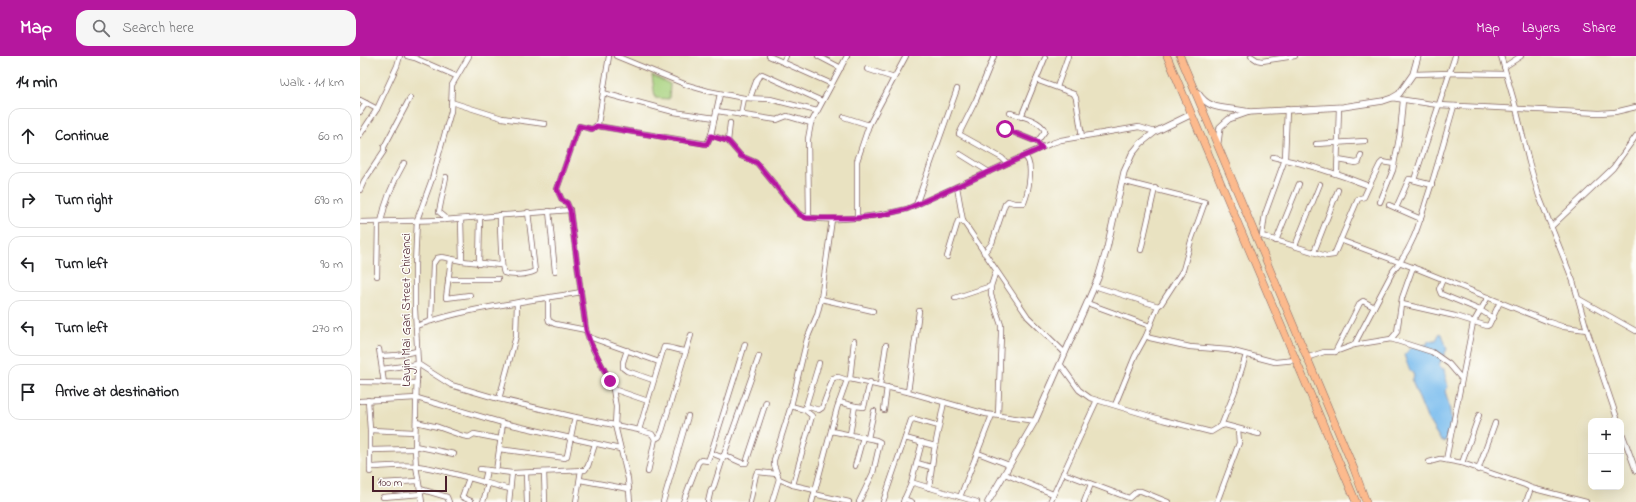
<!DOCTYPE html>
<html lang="en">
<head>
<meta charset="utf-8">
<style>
  :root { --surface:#fff; --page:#f6f6f6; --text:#202124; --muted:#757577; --line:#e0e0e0; --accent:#b5179e }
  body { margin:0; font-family:"Indie Flower",sans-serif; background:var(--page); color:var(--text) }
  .controls { position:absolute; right:12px; bottom:12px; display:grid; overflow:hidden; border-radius:8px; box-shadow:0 4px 16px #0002 }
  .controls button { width:36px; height:36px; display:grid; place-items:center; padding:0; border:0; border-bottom:1px solid var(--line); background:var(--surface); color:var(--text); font:20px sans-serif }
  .scale { position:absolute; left:12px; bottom:10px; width:75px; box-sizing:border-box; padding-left:4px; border:2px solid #4a1f2b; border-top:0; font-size:11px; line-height:14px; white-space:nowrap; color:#4a1f2b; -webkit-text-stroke:3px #fdfcf7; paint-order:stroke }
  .stop { position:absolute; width:12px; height:12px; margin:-9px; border:3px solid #b5179e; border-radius:50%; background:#fff }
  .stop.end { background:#b5179e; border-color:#fff; box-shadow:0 1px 4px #0008 }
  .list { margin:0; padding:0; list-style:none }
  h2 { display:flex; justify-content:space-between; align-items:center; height:52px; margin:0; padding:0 16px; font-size:17px }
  h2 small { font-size:13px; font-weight:400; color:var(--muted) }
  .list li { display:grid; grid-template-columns:26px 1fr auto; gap:12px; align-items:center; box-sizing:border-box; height:56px; margin:0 8px 8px; padding:0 8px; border:1px solid var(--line); border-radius:12px }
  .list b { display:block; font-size:15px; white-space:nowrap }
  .list em { font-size:13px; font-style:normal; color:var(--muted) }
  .icon { flex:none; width:22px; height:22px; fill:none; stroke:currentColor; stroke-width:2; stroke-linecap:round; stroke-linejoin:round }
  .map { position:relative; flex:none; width:1276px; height:446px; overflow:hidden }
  header { display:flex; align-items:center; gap:24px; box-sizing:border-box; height:56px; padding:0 20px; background:var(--accent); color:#fff }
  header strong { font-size:19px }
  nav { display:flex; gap:22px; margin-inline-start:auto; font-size:14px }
  .search { width:280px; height:36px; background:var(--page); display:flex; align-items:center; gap:10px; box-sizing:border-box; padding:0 14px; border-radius:12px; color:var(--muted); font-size:15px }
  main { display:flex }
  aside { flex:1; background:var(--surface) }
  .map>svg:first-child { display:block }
  .green { fill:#a8d27f; stroke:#797855 }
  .water { fill:#7be; stroke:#606d8c }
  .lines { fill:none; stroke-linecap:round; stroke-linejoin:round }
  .minor-casing { stroke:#826360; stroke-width:6 }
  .tertiary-casing { stroke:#826360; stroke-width:7 }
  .primary-casing { stroke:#826360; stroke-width:8 }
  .minor { stroke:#fff; stroke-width:4.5 }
  .tertiary { stroke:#fff; stroke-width:5.5 }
  .primary { stroke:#fcba8d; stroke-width:7 }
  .route { stroke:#b5179e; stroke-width:5 }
  .labels { text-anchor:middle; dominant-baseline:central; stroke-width:3; stroke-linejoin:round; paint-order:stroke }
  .street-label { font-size:13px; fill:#4a1f2b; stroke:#fdfcf7 }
</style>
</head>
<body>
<header>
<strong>Map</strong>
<div class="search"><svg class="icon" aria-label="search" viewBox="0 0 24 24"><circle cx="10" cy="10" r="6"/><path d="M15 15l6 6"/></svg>Search here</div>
<nav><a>Map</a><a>Layers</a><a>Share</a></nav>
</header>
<main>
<aside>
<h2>14 min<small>Walk · 1.1 km</small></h2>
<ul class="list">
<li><svg class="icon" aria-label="ahead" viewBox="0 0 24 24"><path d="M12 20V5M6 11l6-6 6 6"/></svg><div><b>Continue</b></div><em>60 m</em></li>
<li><svg class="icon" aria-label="right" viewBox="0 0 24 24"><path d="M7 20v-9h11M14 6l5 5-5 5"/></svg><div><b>Turn right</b></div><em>690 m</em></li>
<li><svg class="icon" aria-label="left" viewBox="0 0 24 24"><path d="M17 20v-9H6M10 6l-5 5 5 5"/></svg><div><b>Turn left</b></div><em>90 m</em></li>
<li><svg class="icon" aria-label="left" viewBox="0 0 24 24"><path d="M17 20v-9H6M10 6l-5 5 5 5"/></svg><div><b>Turn left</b></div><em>270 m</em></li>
<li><svg class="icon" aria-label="arrive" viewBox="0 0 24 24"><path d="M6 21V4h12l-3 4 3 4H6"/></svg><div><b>Arrive at destination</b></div></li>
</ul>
</aside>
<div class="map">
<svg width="1276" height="446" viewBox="0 0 1276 446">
  <rect width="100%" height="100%" fill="#fdfcf7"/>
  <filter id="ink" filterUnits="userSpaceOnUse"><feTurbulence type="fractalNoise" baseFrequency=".025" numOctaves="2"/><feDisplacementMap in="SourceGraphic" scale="8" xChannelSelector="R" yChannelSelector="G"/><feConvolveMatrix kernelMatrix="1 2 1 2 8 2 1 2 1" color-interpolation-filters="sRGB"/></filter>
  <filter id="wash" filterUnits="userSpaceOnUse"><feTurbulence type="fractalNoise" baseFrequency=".012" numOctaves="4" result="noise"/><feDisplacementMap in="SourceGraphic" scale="16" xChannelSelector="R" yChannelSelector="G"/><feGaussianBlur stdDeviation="0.9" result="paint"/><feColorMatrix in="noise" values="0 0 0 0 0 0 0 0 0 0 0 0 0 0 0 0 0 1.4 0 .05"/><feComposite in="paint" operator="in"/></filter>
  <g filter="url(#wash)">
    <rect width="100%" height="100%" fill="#e9e2c1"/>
    <polygon class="green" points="292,19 310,28 309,43 295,42"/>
    <path class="water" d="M 1080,277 L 1082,278 L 1087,293 L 1079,309 L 1081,312 L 1084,313 L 1088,331 L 1085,335 C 1089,348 1097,376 1084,386 L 1081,385 L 1067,362 L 1052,325 L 1054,320 L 1052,316 L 1050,315 L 1044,299 L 1052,291 L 1062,290 L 1066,288 L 1067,289 L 1068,285 L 1076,284 Z"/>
  </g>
  <g filter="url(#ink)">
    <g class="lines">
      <defs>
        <g id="minor">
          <polyline points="47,0 55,2 96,20"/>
          <polyline points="249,0 238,68 232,73 219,70 197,133 202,144 207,147 210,154 226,274 231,289 250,325 253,333 256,351 255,369 268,423 270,446"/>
          <polyline points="256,0 327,29 348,35 384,42 410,43 457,55"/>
          <polyline points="409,0 472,28"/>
          <polyline points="458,0 481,12"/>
          <polyline points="634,0 616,44 599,78 642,102 647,107"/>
          <polyline points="891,0 897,4 902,5 935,0"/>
          <polyline points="1141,0 1156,52 1169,106 1179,140 1213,225 1227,274 1258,365"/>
          <polyline points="423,6 426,0"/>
          <polyline points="1144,11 1161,0"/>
          <polyline points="507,13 534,22 509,69"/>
          <polyline points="1053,18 1091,17 1146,18"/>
          <polyline points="534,22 546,0"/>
          <polyline points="676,24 714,38 716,42 722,81"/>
          <polyline points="697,31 708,0"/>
          <polyline points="243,37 314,56 355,62"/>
          <polyline points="390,42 397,23 402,18 462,45"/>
          <polyline points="1032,42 1078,49 1239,57 1255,56 1276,51"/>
          <polyline points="0,44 17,53 37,10 40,0"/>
          <polyline points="91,46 142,62 185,68"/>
          <polyline points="357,55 417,64 427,60 451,67"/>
          <polyline points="0,56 6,47"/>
          <path d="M 650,57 C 661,60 680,64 685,75 L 677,86"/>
          <polyline points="381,59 384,42"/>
          <polyline points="484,61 509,69 497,105 497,162"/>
          <polyline points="661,61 685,2"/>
          <polyline points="237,70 347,88 351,79 360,38"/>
          <polyline points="645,73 677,86 682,91"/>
          <polyline points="0,79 17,53"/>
          <path d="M 351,79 L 368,85 L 381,100 L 397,107 L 439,158 C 462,170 522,159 547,153 L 692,87 L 701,84 L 779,71 L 795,76"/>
          <polyline points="368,85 370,67"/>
          <polyline points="956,88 1005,85"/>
          <polyline points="600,98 629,116"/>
          <path d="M 913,101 C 948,108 976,117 1009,130 L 1004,141 L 998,143 L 974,199 L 966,200 L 902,180 L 905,158 L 925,103 L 927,53"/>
          <polyline points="978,104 996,107 999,106 1001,99"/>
          <polyline points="977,117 979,51"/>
          <polyline points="1054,124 1095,0"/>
          <polyline points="1009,130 1020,108 1022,106 1034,108"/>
          <polyline points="597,131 603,165"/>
          <polyline points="0,134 4,125 24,95 24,91 50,42"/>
          <polyline points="1020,146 1033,114 1040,77 1043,44"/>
          <polyline points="556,149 597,33"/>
          <polyline points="1029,149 1061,163"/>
          <polyline points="1036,152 1049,123 1072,129"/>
          <polyline points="189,155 195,215"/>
          <path d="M 140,159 C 140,169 141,212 144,217 C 152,220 167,219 175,215 L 168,156"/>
          <polyline points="449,162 448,83 451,67 487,0"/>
          <polyline points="101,163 102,205"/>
          <polyline points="84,164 85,161 79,156 86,121"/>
          <polyline points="0,166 84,164 210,154"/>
          <path d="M 21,166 C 25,145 33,126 44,107"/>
          <polyline points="1192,170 1253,112 1276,80"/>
          <polyline points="980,184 1060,214 1189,266 1204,271 1227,274"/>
          <polyline points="916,185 939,128"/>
          <polyline points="935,190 960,128"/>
          <polyline points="781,194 795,132"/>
          <polyline points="954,196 978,134"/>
          <path d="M 624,197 L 632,187 L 645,148 L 648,145 L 654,147 L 664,147 C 668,137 675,106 664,100"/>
          <polyline points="587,201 598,165 603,165 668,261 705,297"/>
          <polyline points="91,203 86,242 110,239"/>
          <polyline points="119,208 120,161"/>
          <polyline points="636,215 631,230 631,239 641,269 641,279 638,359"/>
          <polyline points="17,220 18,167"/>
          <polyline points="88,223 138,223"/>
          <polyline points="1083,223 1079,233 1081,238 1120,254 1133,262"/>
          <polyline points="734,230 798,250 801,248 823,214 831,185 845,146 762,125"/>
          <polyline points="188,242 188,261 189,265 195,268 226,274"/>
          <polyline points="595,242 631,230"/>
          <polyline points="461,243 513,255"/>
          <polyline points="1219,243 1276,275"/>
          <polyline points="727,247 790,270"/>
          <polyline points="1042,248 1095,260 1127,270 1129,269 1140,246"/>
          <polyline points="798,250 786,280 790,282 830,291 869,294 915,306 936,304"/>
          <polyline points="71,265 73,208 77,202 82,201 102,205 140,209 142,207"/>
          <path d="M 56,270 C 109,251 166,246 221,236"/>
          <polyline points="229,281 299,306"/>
          <polyline points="1031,283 1037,276 1042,242 1053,211"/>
          <path d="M 994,289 L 1033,215 C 1052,193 1059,169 1067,142 C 1077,112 1085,81 1094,50"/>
          <polyline points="19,293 24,327"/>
          <polyline points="267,294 263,306 263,312 267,315 293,324"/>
          <polyline points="975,296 1000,247 1003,245 1014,251"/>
          <polyline points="20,300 38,299 57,295"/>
          <polyline points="946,302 964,296 975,296 994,289 1031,283 1072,296 1089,308 1101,322"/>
          <polyline points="701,309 719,334 730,342 803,364 851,376 861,370 865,369 899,378"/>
          <path d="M 22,313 L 58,308 L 91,329 L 139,343 L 215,361 L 279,374 L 304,291 C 311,291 318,295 326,295 L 331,279"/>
          <polyline points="490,323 548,336 626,358 675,365"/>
          <polyline points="0,326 57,327"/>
          <polyline points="520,329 526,289"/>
          <polyline points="253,333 288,345"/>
          <polyline points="548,336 559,255"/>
          <polyline points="139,343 156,280 157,247"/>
          <polyline points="8,344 10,374 10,416"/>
          <polyline points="0,345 57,342 143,367 260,393"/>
          <polyline points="479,346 495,350 490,378"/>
          <polyline points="755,349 775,300 786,280"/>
          <polyline points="431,350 445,354 452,360 433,429"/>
          <polyline points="446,350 459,354 462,352 473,322 478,321 487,324"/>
          <polyline points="495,350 504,351 510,326"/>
          <polyline points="445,353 459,307"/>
          <polyline points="524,354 527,331"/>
          <polyline points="56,366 78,371 103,380 109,381 114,378 140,383"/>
          <polyline points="861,370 875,335 886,299"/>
          <polyline points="10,374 55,376"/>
          <polyline points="279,374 292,378 295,383"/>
          <polyline points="1261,374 1276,415"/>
          <polyline points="471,375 516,384 520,386 513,417 499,446"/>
          <polyline points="508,382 514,355"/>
          <polyline points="545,382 551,364 554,363 579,370"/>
          <polyline points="55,390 94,398"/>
          <polyline points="139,393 205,402 207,400 215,361"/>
          <polyline points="11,394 55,393"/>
          <polyline points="351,397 361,401 364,399 399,300"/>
          <polyline points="618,397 649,409"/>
          <polyline points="1086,404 1113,267 1128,241"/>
          <polyline points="1069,406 1080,403 1102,407 1165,429 1171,432 1166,446"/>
          <polyline points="557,407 571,411"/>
          <polyline points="1102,407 1119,359"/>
          <polyline points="495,410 503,381"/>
          <path d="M 10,411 C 25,411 42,408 57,410 C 89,414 119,426 150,433"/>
          <polyline points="120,413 152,417 225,414 228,410 235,388"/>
          <polyline points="1118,414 1135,367"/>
          <polyline points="136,415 143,367"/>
          <polyline points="184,416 185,446"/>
          <polyline points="288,416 295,383 299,381 302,375 326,295"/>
          <polyline points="166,417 167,446"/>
          <polyline points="703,417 769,442 777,435 781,435 808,446"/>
          <polyline points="645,418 693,438"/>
          <polyline points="109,422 102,441 111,445"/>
          <polyline points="220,424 269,433"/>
          <polyline points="22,427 58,425"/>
          <polyline points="124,427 127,414"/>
          <polyline points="551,428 554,427 617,446"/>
          <polyline points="569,432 574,395 584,346"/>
          <polyline points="1171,432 1226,446"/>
          <polyline points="60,433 87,441 89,446"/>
          <polyline points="455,434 433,429 419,423 414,409 414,404 431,350 447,283 457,259 461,243 472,163"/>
          <polyline points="454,438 489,446"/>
          <polyline points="23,441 61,438"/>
          <polyline points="600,441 632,359"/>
          <polyline points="544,443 552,446"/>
          <polyline points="62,446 56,410 55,393 57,314 58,308 55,253 55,209 57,164 72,123 91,55 92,29 109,0"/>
          <polyline points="123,446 128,428"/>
          <polyline points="149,446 152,417"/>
          <polyline points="216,446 221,414"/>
          <polyline points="303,446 328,360"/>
          <polyline points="323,446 338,407 341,404 348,405 351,397 385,288"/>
          <polyline points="348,446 351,433 353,433 364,399 382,407 386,407 406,346"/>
          <polyline points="390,446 396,418 398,416 417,418"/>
          <polyline points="412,446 419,423"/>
          <polyline points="452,446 477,352 487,324 490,323 494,285"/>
          <polyline points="523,446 545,382 575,390"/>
          <polyline points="543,446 551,428 562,386"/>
          <polyline points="690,446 737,344"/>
          <polyline points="724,446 731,428"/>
          <polyline points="857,446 879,387 878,373"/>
        </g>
        <g id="tertiary">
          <path d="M 838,37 C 851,57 869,50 889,56"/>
          <polyline points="858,86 860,71 869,63 889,56 983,51 1023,45 1032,42 1039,38 1053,18 1058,0"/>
          <polyline points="628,446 675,365 738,222 747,192 764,116 772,98 781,87 795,76 832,58"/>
        </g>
        <g id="primary">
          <polyline points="807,0 996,446"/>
          <polyline points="820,0 994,413 1006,446"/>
        </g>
      </defs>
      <use href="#minor" class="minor-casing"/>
      <use href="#tertiary" class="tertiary-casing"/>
      <use href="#primary" class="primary-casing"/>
      <use href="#minor" class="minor"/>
      <use href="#tertiary" class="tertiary"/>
      <use href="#primary" class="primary"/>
    </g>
  </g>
  <g class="lines" filter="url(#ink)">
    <polyline class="route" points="250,325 231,288 226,274 210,154 207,147 202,144 197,133 219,70 232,73 237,70 344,88 347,88 351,80 368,85 381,100 397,107 439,158 446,162 497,162 522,159 547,153 682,92 677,86 645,73"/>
  </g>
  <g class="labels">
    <g class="street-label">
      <text transform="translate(46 254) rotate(-90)">Layin Mai Gari Street Chiranci</text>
    </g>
  </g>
</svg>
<div class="controls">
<button>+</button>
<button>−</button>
</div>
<div class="scale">100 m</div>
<div class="stop" style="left:645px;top:73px"></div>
<div class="stop end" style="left:250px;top:325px"></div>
</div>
</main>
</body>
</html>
